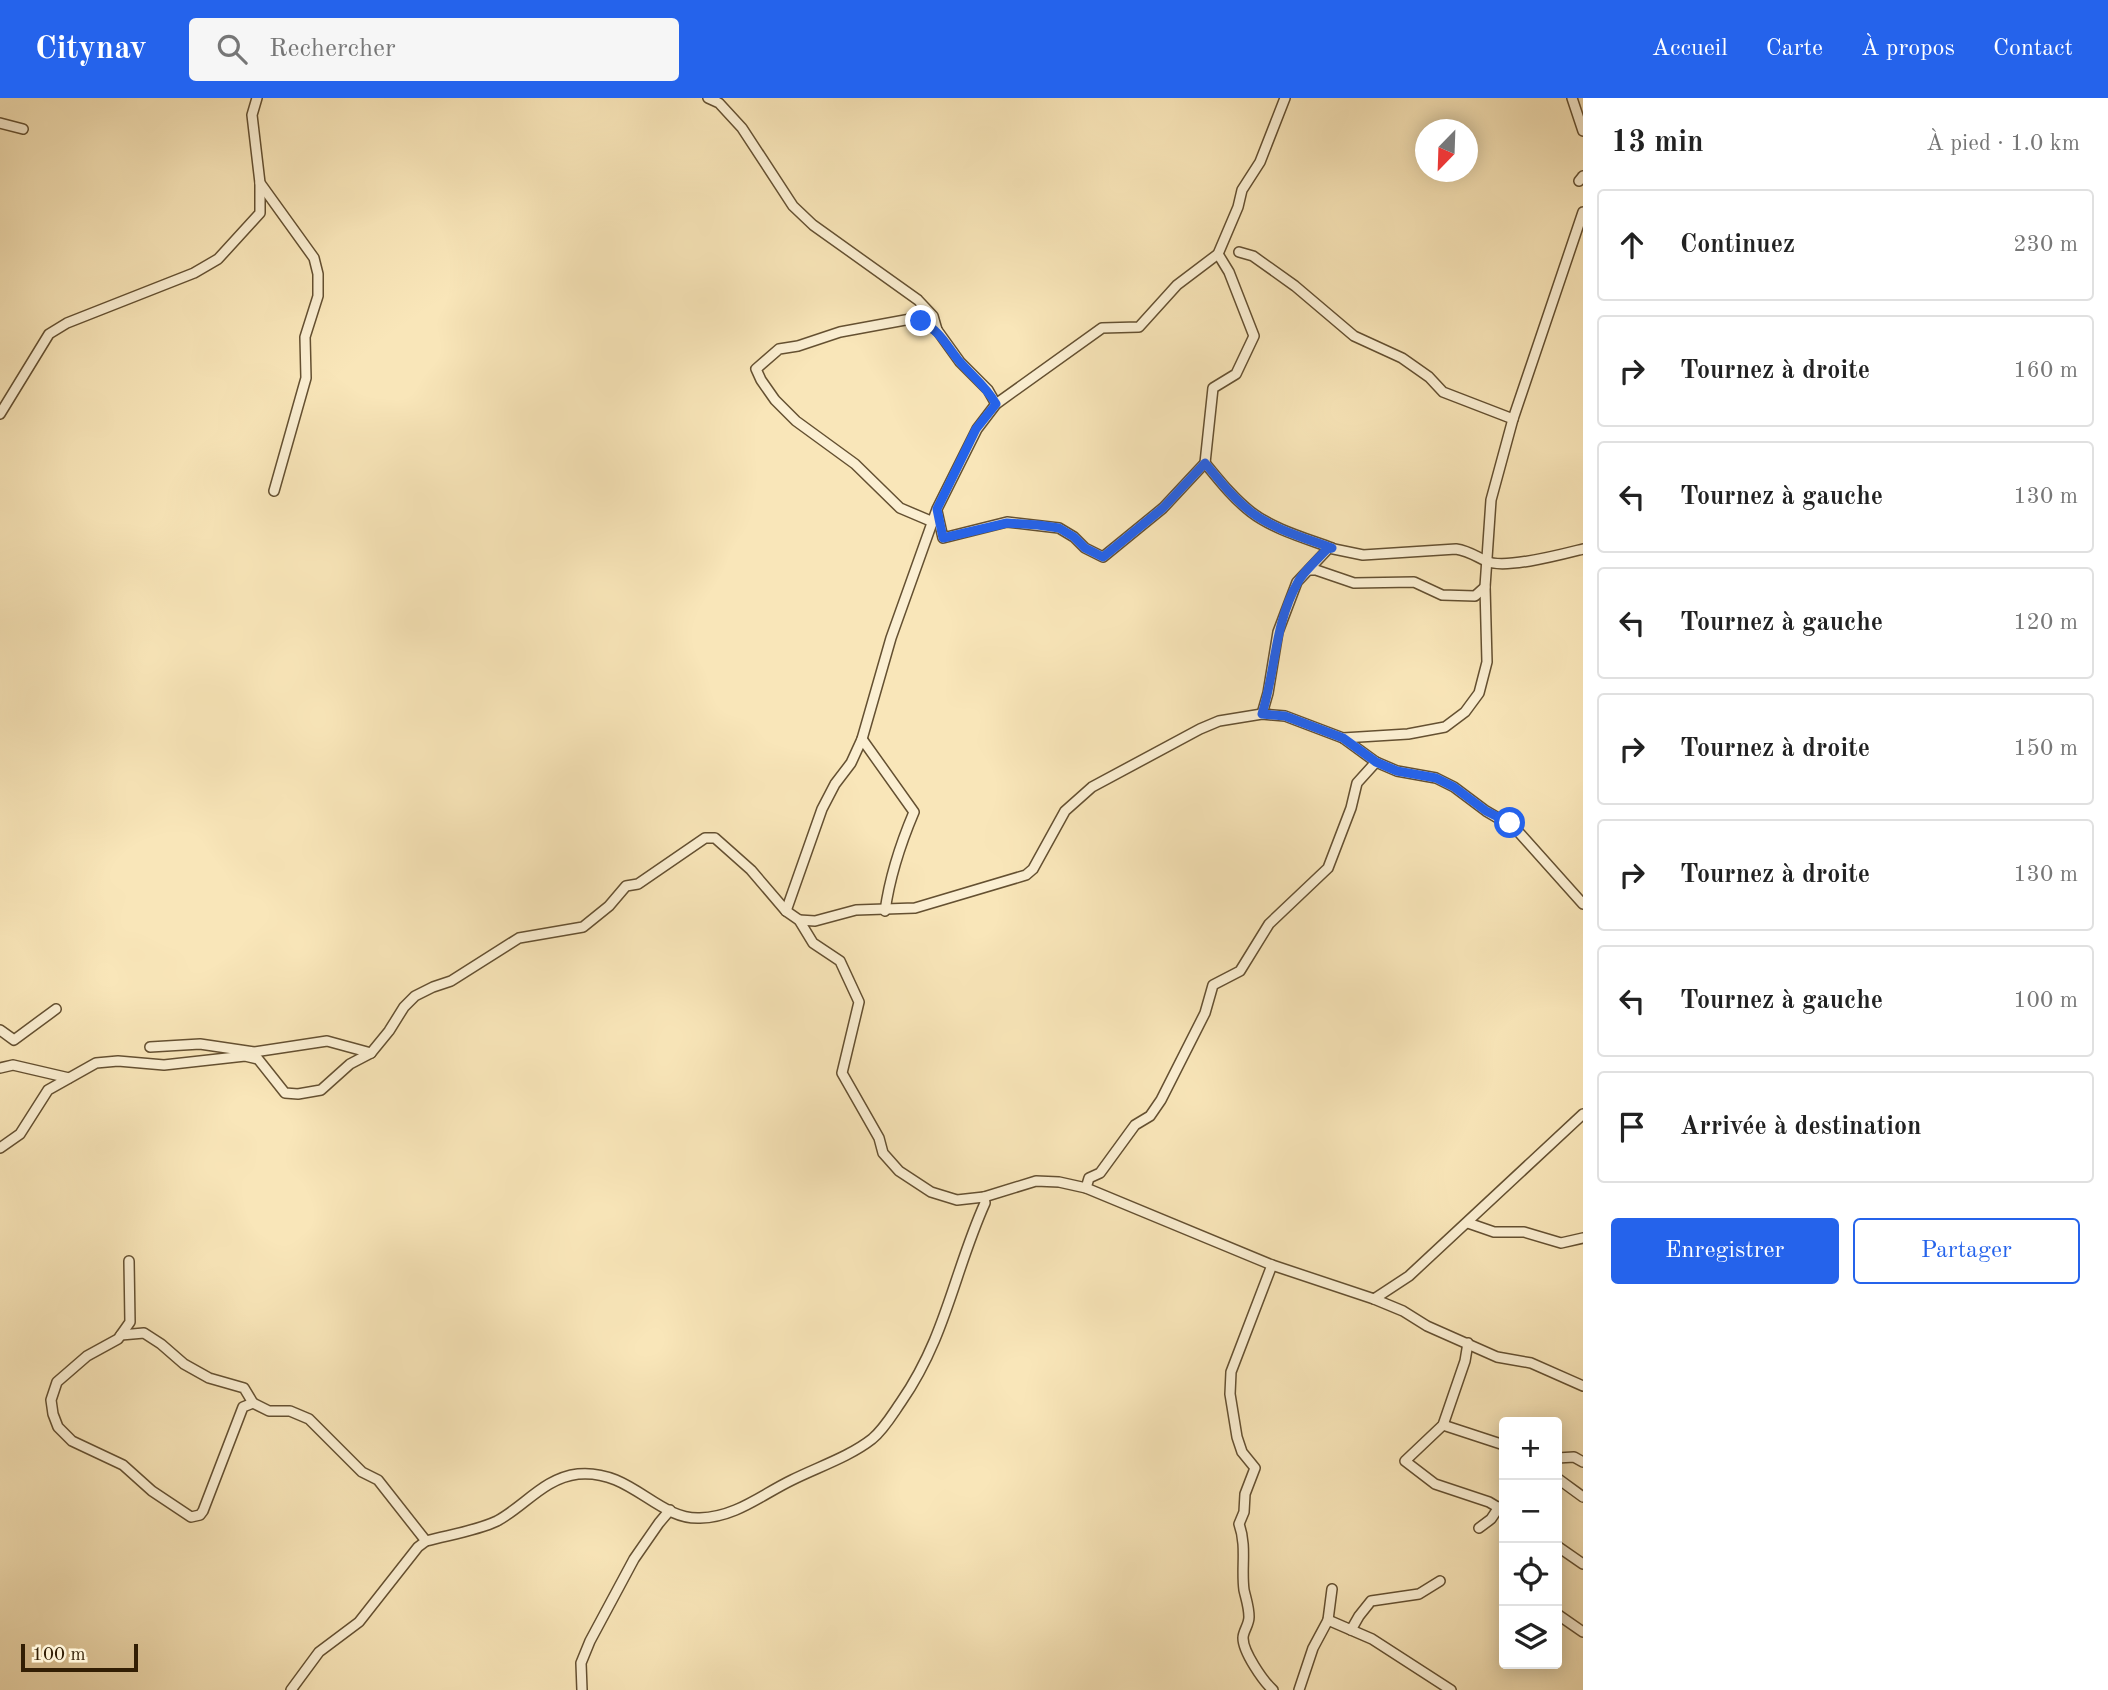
<!DOCTYPE html>
<html lang="fr">
<head>
<meta charset="utf-8">
<style>
  :root { --surface:#fff; --page:#f6f6f6; --text:#222; --muted:#767676; --line:#e0e0e0; --accent:#2563eb }
  body { margin:0; font-family:"Old Standard TT",serif; background:var(--page); color:var(--text) }
  .controls { position:absolute; right:21px; bottom:21px; display:grid; overflow:hidden; border-radius:7px; box-shadow:0 4px 18px #0003 }
  .controls button { width:63px; height:63px; display:grid; place-items:center; padding:0; border:0; border-bottom:2px solid var(--line); background:var(--surface); color:var(--text); font:35px sans-serif }
  .compass { position:absolute; left:1415px; top:21px; width:63px; height:63px; border-radius:50%; background:var(--surface); box-shadow:0 4px 18px #0003; rotate:203deg }
  .scale { position:absolute; left:21px; bottom:18px; width:117px; box-sizing:border-box; padding-left:7px; border:4px solid #321e04; border-top:0; font-size:19px; line-height:24px; white-space:nowrap; color:#321e04; -webkit-text-stroke:5px #fbefd2; paint-order:stroke }
  .stop { position:absolute; width:21px; height:21px; margin:-16px; border:5px solid #2563eb; border-radius:50%; background:#fff }
  .stop.end { background:#2563eb; border-color:#fff; box-shadow:0 2px 7px #0008 }
  .list { margin:0; padding:0; list-style:none }
  h2 { display:flex; justify-content:space-between; align-items:center; height:91px; margin:0; padding:0 28px; font-size:30px }
  h2 small { font-size:23px; font-weight:400; color:var(--muted) }
  .list li { display:grid; grid-template-columns:46px 1fr auto; gap:21px; align-items:center; box-sizing:border-box; height:112px; margin:0 14px 14px; padding:0 14px; border:2px solid var(--line); border-radius:7px }
  .list b { display:block; font-size:26px; white-space:nowrap }
  .list em { font-size:23px; font-style:normal; color:var(--muted) }
  .actions { display:flex; gap:14px; padding:21px 28px }
  .actions a { flex:1; padding:16px 0; border:2px solid var(--accent); border-radius:7px; text-align:center; font-size:24px; color:var(--accent) }
  .actions .main { background:var(--accent); color:#fff }
  .icon { flex:none; width:38px; height:38px; fill:none; stroke:currentColor; stroke-width:2; stroke-linecap:round; stroke-linejoin:round }
  .map { position:relative; flex:none; width:1583px; height:1592px; overflow:hidden }
  header { display:flex; align-items:center; gap:42px; box-sizing:border-box; height:98px; padding:0 35px; background:var(--accent); color:#fff }
  header strong { font-size:33px }
  nav { display:flex; gap:38px; margin-inline-start:auto; font-size:24px }
  .search { width:490px; height:63px; background:var(--page); display:flex; align-items:center; gap:18px; box-sizing:border-box; padding:0 24px; border-radius:7px; color:var(--muted); font-size:26px }
  main { display:flex }
  aside { flex:1; background:var(--surface) }
  .map>svg:first-child { display:block }
  .lines { fill:none; stroke-linecap:round; stroke-linejoin:round }
  .minor-casing { stroke:#645031; stroke-width:12 }
  .minor { stroke:#fbefd2; stroke-width:9 }
  .route { stroke:#2563eb; stroke-width:9 }
</style>
</head>
<body>
<header>
<strong>Citynav</strong>
<div class="search"><svg class="icon" aria-label="search" viewBox="0 0 24 24"><circle cx="10" cy="10" r="6"/><path d="M15 15l6 6"/></svg>Rechercher</div>
<nav><a>Accueil</a><a>Carte</a><a>À propos</a><a>Contact</a></nav>
</header>
<main>
<div class="map">
<svg width="1583" height="1592" viewBox="0 0 1583 1592">
  <rect width="100%" height="100%" fill="#f9e6b9"/>
  <filter id="stains"><feTurbulence type="fractalNoise" baseFrequency=".00286" numOctaves="4"/><feColorMatrix values="0 0 0 0 .2 0 0 0 0 .09 0 0 0 0 .02 0 0 0 .5 -.17"/></filter>
  <radialGradient id="worn" r=".72"><stop offset=".6" stop-color="#630" stop-opacity="0"/><stop offset="1" stop-color="#630" stop-opacity=".3"/></radialGradient>
  <g class="lines">
    <defs>
      <g id="minor">
        <polyline points="257,0 252,17 260,85 314,160 318,176 318,198 305,239 306,280 274,393"/>
        <polyline points="708,0 719,5 742,30 793,108 813,127 918,202 933,218 937,232"/>
        <polyline points="1572,0 1583,33"/>
        <polyline points="0,25 23,31"/>
        <polyline points="1579,83 1583,78"/>
        <polyline points="1239,154 1253,158 1295,188 1354,238 1402,260 1429,279 1443,294 1513,321"/>
        <polyline points="0,316 49,236 67,225 194,175 218,161 260,115 260,85"/>
        <path d="M 1205,365 C 1219,382 1233,400 1251,414 C 1273,431 1305,440 1332,450"/>
        <polyline points="937,413 943,440 1007,424 1059,430 1074,439 1085,450 1103,459 1163,410 1205,365 1213,290 1236,276 1254,238 1229,174 1218,156"/>
        <polyline points="933,424 900,410 855,366 796,323 775,302 761,282 756,271 779,251 798,248 840,234 916,220 937,232 960,264 988,292 996,306"/>
        <polyline points="1309,472 1316,472 1354,485 1414,484 1442,497 1475,498 1485,489"/>
        <path d="M 1262,616 L 1268,595 L 1278,534 L 1297,484 L 1329,450 L 1363,457 L 1456,451 C 1469,453 1475,458 1486,463 C 1504,472 1563,456 1583,451"/>
        <polyline points="1343,640 1408,636 1445,629 1465,614 1479,595 1487,564 1485,489 1491,402 1513,321 1583,114"/>
        <path d="M 862,641 L 914,714 C 900,747 890,777 885,813"/>
        <polyline points="786,813 822,711 835,686 851,665 862,641 891,540 937,411 977,331 996,306 1102,230 1139,229 1177,187 1218,156 1238,109 1242,92 1260,64 1285,0"/>
        <polyline points="799,822 815,823 856,812 915,810 1026,777 1033,771 1065,713 1092,689 1200,631 1219,623 1262,616 1285,618 1343,640 1376,664 1397,673 1436,680 1454,689 1486,713 1515,730 1583,806"/>
        <polyline points="0,932 14,942 56,911"/>
        <polyline points="150,949 200,946 254,954 327,943 371,955"/>
        <polyline points="0,970 13,967 69,980"/>
        <polyline points="0,1050 20,1036 48,992 96,965 118,963 164,967 245,958 258,961 285,995 298,996 321,992 350,966 371,955 389,933 404,909 415,898 433,889 451,883 519,840 583,829 609,808 626,788 638,786 705,740 715,740 751,772 786,813 799,822 813,845 840,863 859,904 842,975 879,1040 883,1055 899,1073 931,1094 957,1102 984,1099 1036,1083 1059,1084 1086,1090 1272,1167 1374,1201 1409,1178 1583,1016"/>
        <polyline points="1086,1090 1089,1080 1100,1075 1135,1027 1150,1018 1161,1002 1205,915 1213,887 1240,873 1269,826 1328,770 1351,710 1357,685 1376,664"/>
        <polyline points="1468,1125 1494,1134 1524,1134 1561,1145 1583,1140"/>
        <polyline points="129,1163 130,1224 118,1241 87,1258 57,1284 51,1302 53,1316 58,1329 72,1343 123,1367 152,1393 191,1419 200,1417 203,1413 243,1309 253,1305 269,1313 290,1313 309,1321 362,1374 378,1382 426,1443"/>
        <path d="M 1272,1167 L 1231,1274 L 1230,1296 L 1237,1339 L 1242,1354 L 1255,1370 L 1245,1396 L 1244,1414 L 1239,1426 C 1247,1448 1241,1470 1244,1492 C 1246,1501 1249,1509 1249,1519 C 1249,1527 1243,1533 1243,1540 C 1243,1554 1263,1583 1273,1592"/>
        <polyline points="1374,1201 1403,1213 1427,1228 1497,1259 1531,1265 1583,1288"/>
        <polyline points="121,1237 144,1235 161,1246 184,1266 209,1280 244,1290 253,1305"/>
        <polyline points="1468,1245 1465,1263 1443,1327 1405,1363 1435,1386 1489,1404 1504,1413"/>
        <polyline points="1443,1327 1504,1347"/>
        <polyline points="1557,1360 1574,1359 1583,1364"/>
        <polyline points="1557,1380 1583,1399"/>
        <polyline points="1479,1430 1491,1421 1499,1409"/>
        <polyline points="1557,1448 1583,1466"/>
        <polyline points="1557,1516 1583,1534"/>
        <polyline points="1328,1522 1372,1541 1451,1592"/>
        <polyline points="1351,1532 1359,1518 1371,1503 1419,1496 1440,1483"/>
        <path d="M 291,1592 L 319,1554 L 359,1524 L 418,1449 L 426,1443 C 448,1437 476,1433 497,1423 C 525,1408 544,1380 578,1376 C 631,1371 657,1422 700,1420 C 736,1419 761,1397 792,1382 C 818,1369 849,1359 872,1341 C 884,1331 892,1317 901,1304 C 946,1239 954,1174 985,1105 L 984,1099"/>
        <polyline points="582,1592 581,1565 590,1543 634,1461 659,1425 670,1412"/>
        <polyline points="1299,1592 1313,1550 1328,1522 1332,1491"/>
      </g>
    </defs>
    <use href="#minor" class="minor-casing"/>
    <use href="#minor" class="minor"/>
  </g>
  <g class="lines">
    <path class="route" d="M 921,223 C 942,235 945,246 959,263 C 972,278 986,288 996,306 L 976,331 L 937,411 L 943,440 L 1007,425 L 1038,427 L 1059,430 L 1074,439 L 1085,450 L 1103,459 L 1163,410 L 1205,365 C 1219,382 1233,400 1251,414 C 1273,431 1305,440 1332,450 L 1327,451 C 1319,460 1303,474 1298,484 C 1274,526 1276,572 1262,616 L 1285,618 L 1343,640 L 1376,664 L 1397,673 L 1436,680 L 1454,689 L 1486,713 L 1510,725"/>
  </g>
  <rect width="100%" height="100%" filter="url(#stains)"/>
  <rect width="100%" height="100%" fill="url(#worn)"/>
</svg>
<div class="controls">
<button>+</button>
<button>−</button>
<button><svg class="icon" aria-label="locate" viewBox="0 0 24 24"><circle cx="12" cy="12" r="6"/><path d="M12 2v4M12 18v4M2 12h4M18 12h4"/></svg></button>
<button><svg class="icon" aria-label="layers" viewBox="0 0 24 24"><path d="M12 4l9 5-9 5-9-5zM3 14l9 5 9-5"/></svg></button>
</div>
<svg class="compass" viewBox="-18 -18 36 36"><path d="M0-13l5 13h-10z" fill="#e53935"/><path d="M0 13l5-13h-10z" fill="#767676"/></svg>
<div class="scale">100 m</div>
<div class="stop" style="left:1510px;top:725px"></div>
<div class="stop end" style="left:921px;top:223px"></div>
</div>
<aside>
<h2>13 min<small>À pied · 1.0 km</small></h2>
<ul class="list">
<li><svg class="icon" aria-label="ahead" viewBox="0 0 24 24"><path d="M12 20V5M6 11l6-6 6 6"/></svg><div><b>Continuez</b></div><em>230 m</em></li>
<li><svg class="icon" aria-label="right" viewBox="0 0 24 24"><path d="M7 20v-9h11M14 6l5 5-5 5"/></svg><div><b>Tournez à droite</b></div><em>160 m</em></li>
<li><svg class="icon" aria-label="left" viewBox="0 0 24 24"><path d="M17 20v-9H6M10 6l-5 5 5 5"/></svg><div><b>Tournez à gauche</b></div><em>130 m</em></li>
<li><svg class="icon" aria-label="left" viewBox="0 0 24 24"><path d="M17 20v-9H6M10 6l-5 5 5 5"/></svg><div><b>Tournez à gauche</b></div><em>120 m</em></li>
<li><svg class="icon" aria-label="right" viewBox="0 0 24 24"><path d="M7 20v-9h11M14 6l5 5-5 5"/></svg><div><b>Tournez à droite</b></div><em>150 m</em></li>
<li><svg class="icon" aria-label="right" viewBox="0 0 24 24"><path d="M7 20v-9h11M14 6l5 5-5 5"/></svg><div><b>Tournez à droite</b></div><em>130 m</em></li>
<li><svg class="icon" aria-label="left" viewBox="0 0 24 24"><path d="M17 20v-9H6M10 6l-5 5 5 5"/></svg><div><b>Tournez à gauche</b></div><em>100 m</em></li>
<li><svg class="icon" aria-label="arrive" viewBox="0 0 24 24"><path d="M6 21V4h12l-3 4 3 4H6"/></svg><div><b>Arrivée à destination</b></div></li>
</ul>
<div class="actions"><a class="main">Enregistrer</a><a>Partager</a></div>
</aside>
</main>
</body>
</html>
